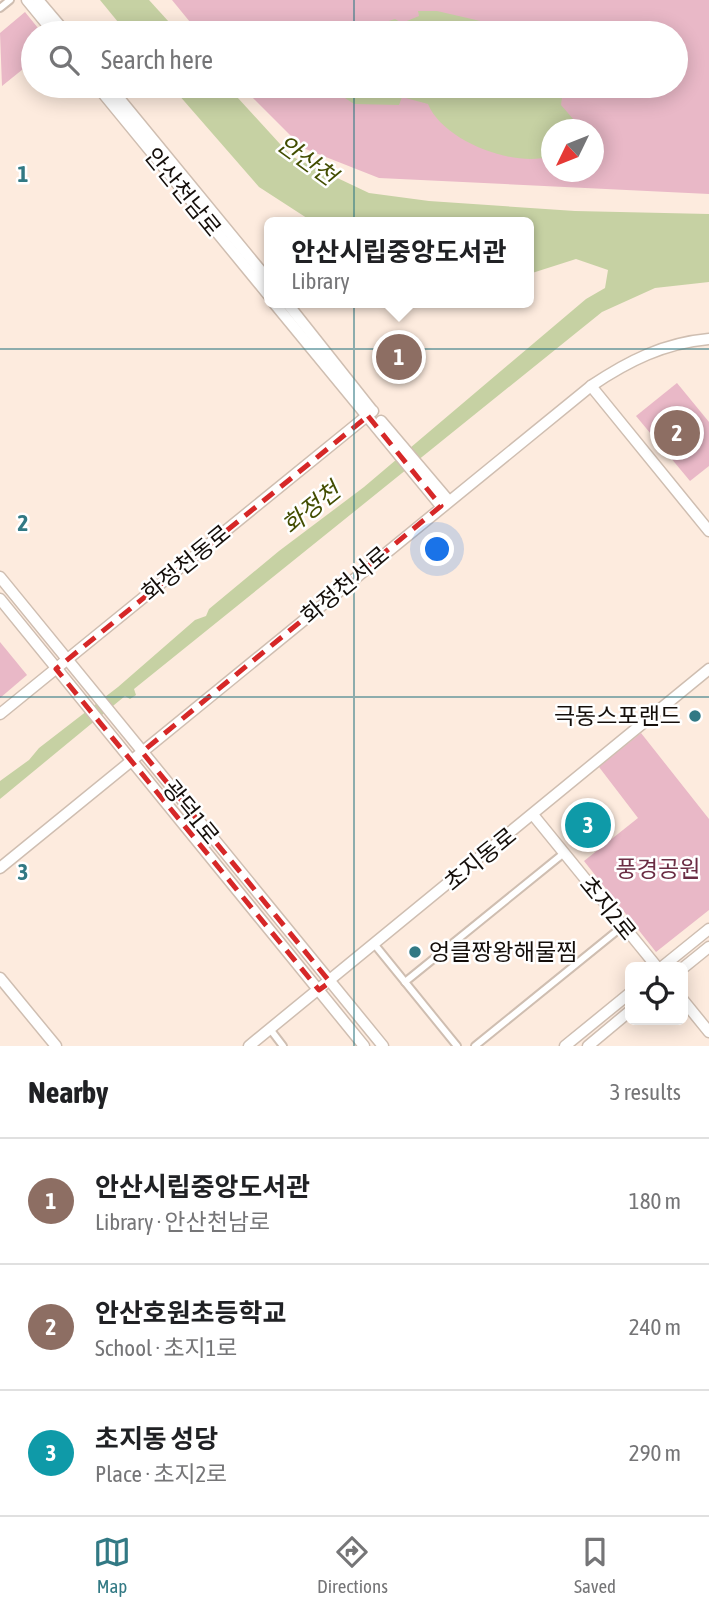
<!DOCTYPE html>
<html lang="en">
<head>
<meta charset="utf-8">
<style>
  :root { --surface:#fff; --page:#f2f2f2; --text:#202124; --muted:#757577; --line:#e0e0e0; --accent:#327984 }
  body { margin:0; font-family:"Asap Condensed","Noto Sans KR",sans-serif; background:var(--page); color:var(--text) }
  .controls { position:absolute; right:21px; bottom:21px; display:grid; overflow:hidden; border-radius:10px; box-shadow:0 4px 18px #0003 }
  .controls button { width:63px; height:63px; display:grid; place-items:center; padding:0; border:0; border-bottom:2px solid var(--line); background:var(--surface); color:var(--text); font:35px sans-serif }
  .compass { position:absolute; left:541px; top:119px; width:63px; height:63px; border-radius:50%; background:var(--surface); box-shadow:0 4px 18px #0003; rotate:227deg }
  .you { position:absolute; left:438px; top:550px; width:24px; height:24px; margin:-18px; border:5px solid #fff; border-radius:50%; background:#1a73e8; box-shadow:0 0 0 10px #1a73e833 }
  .badge { display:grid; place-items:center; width:46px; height:46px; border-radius:50%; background:var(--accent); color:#fff; font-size:23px; font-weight:700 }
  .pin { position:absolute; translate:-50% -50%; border:4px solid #fff; box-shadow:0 2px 7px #0006 }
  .popup { position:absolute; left:264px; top:217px; width:270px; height:91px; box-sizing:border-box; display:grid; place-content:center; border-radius:10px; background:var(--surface); filter:drop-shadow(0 2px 5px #0005); font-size:23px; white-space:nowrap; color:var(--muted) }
  .popup b { font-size:26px; color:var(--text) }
  .popup::after { content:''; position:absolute; left:50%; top:100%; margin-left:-14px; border:14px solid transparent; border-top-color:var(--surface) }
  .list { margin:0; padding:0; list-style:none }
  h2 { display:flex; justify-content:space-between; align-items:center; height:91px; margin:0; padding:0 28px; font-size:30px }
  h2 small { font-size:23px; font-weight:400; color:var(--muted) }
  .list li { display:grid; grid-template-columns:46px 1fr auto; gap:21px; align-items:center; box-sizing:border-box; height:126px; padding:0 28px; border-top:2px solid var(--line) }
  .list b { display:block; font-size:26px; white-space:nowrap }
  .list p { margin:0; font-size:23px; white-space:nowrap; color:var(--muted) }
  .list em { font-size:23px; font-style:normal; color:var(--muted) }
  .icon { flex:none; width:38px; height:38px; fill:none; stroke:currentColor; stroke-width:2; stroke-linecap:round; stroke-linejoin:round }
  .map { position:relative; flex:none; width:709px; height:1046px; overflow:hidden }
  .search { position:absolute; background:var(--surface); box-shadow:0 4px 18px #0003; left:21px; right:21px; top:21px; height:77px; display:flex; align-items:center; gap:18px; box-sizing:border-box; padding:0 24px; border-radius:38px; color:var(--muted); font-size:26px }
  .sheet { height:469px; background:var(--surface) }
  nav { display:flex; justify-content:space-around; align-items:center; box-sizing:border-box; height:98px; border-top:2px solid var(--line); background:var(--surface); font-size:19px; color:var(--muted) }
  nav a { display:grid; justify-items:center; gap:4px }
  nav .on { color:var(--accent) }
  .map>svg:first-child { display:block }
  .green { fill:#e9b8c7; fill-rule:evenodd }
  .water { fill:#c6d1a3 }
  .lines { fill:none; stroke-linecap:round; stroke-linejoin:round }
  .street-casing { stroke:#cfbeb1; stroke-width:10 }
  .secondary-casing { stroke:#cfbeb1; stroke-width:13 }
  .street { stroke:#fff; stroke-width:6 }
  .secondary { stroke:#fff; stroke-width:10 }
  .marked { fill:none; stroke:#d62828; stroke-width:5; stroke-dasharray:14 9; stroke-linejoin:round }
  .grid { fill:none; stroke:#327984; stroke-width:2; stroke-opacity:0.55 }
  .poi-dot { fill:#327984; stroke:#fff; stroke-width:2.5 }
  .labels { text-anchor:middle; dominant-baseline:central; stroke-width:5; stroke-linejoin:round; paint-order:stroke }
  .street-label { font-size:23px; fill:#140e0a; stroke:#fff }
  .poi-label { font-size:23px; fill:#140e0a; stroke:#fff; text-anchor:end }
  .park-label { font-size:23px; fill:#6b2d44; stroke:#fff }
  .water-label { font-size:24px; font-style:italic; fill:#424d01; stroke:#fff }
  .grid-label { font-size:23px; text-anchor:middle; font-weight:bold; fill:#327984; stroke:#fff; stroke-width:5; stroke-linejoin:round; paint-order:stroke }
</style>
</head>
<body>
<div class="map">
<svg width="709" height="1046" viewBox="0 0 709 1046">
  <rect width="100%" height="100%" fill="#fdebde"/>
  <g class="green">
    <path d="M 172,0 L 709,0 L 709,194 L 379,178 L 303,148 L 241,86 L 676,86 L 676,33 L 199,33 ZM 552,130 L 594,130 L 594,172 L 552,172 Z"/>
    <polygon points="25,12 42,33 33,33 33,61 2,86 0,33"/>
    <polygon points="677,383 709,422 709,466 690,481 636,416"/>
    <polygon points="0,642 27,675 0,698"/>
    <polygon points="641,733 709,819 709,910 656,952 584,861 638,818 599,767"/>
  </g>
  <g class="water">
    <polygon points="100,0 149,0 179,33 127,33"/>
    <polygon points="418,11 437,11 489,23 490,33 350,33 395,19 402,23 419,16"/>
    <polygon points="171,86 227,86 291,156 369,193 429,201 575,211 709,214 709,282 655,288 602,312 134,689 136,695 130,699 125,696 0,799 0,781 29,760 39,748 118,687 195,620 206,616 209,609 279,551 364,487 586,299 605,288 608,270 576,259 529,274 528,222 313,222 259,187"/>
    <path d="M 327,86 L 552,86 L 562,97 L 561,105 L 574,120 L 575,129 L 552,130 L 551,156 C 514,168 443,141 428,104 L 402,97 L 399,105 L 354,104 Z"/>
  </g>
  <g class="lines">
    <defs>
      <g id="street">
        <polyline points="0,8 10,0"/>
        <polyline points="375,945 457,1046"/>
        <polyline points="405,982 564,853"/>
        <polyline points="270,1029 283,1046"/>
        <polyline points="475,1046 623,926"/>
      </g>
      <g id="secondary">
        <polyline points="27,0 54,33"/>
        <polyline points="38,0 66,33"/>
        <polyline points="97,86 270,297"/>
        <polyline points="109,86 270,282"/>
        <polyline points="274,303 441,506"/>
        <polyline points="287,303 371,409"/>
        <polyline points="591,386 709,531"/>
        <polyline points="381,421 448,500"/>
        <polyline points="0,577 383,1046"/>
        <polyline points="0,599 364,1046"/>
        <polyline points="0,714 373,411"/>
        <polyline points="534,816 657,967"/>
        <path d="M 0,868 L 591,386 C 628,361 664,343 709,339"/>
        <polyline points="662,967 709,929"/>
        <polyline points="683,968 709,947"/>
        <polyline points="0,978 56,1046"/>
        <polyline points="683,1000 709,1032"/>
        <polyline points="249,1046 709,669"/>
        <polyline points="565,1046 630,993"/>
        <polyline points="588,1046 630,1011"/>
      </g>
    </defs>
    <use href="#street" class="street-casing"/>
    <use href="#secondary" class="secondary-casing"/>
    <use href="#street" class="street"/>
    <use href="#secondary" class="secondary"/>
  </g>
  <path class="marked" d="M 368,416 L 441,506 L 142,752 L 330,982 L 319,990 L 56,669 Z"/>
  <path class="grid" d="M 354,0 L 354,33M 354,86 L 354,1046M 0,349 L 709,349M 0,697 L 709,697"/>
  <g class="poi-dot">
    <circle cx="695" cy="716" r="7"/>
    <circle cx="415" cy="952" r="7"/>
  </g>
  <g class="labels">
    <g class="street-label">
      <text transform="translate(183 192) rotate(51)">안산천남로</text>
      <text transform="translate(186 563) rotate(-39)">화정천동로</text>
      <text transform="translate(345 585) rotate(-40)">화정천서로</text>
      <text transform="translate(191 812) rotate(51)">광덕1로</text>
      <text transform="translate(480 859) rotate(-39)">초지동로</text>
      <text transform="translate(608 908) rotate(51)">초지2로</text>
    </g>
    <g class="poi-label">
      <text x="681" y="716">극동스포랜드</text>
      <text x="429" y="952" text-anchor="start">엉클짱왕해물찜</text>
    </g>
    <g class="park-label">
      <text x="658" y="869">풍경공원</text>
    </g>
    <g class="water-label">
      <text transform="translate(307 160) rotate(36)">안산천</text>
      <text transform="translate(311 508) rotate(-39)">화정천</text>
    </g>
  </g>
  <g class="grid-label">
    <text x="23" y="182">1</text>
    <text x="23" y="531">2</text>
    <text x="23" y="880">3</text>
  </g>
</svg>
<div class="controls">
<button><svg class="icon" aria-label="locate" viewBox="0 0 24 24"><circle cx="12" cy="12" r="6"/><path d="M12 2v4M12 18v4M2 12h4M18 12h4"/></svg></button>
</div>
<svg class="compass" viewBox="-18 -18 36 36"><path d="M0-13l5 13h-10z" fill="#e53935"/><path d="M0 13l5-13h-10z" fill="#757577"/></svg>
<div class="you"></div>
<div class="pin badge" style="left:399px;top:357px;background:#8d6e63">1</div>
<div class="popup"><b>안산시립중앙도서관</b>Library</div>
<div class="pin badge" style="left:677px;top:433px;background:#8d6e63">2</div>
<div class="pin badge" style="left:588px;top:825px;background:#0f9aa8">3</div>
<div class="search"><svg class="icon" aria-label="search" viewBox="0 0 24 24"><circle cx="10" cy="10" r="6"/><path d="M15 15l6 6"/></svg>Search here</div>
</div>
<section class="sheet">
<h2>Nearby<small>3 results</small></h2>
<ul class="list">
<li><span class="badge" style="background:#8d6e63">1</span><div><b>안산시립중앙도서관</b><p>Library · 안산천남로</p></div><em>180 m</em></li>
<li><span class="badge" style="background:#8d6e63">2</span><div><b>안산호원초등학교</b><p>School · 초지1로</p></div><em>240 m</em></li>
<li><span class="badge" style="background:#0f9aa8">3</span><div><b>초지동 성당</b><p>Place · 초지2로</p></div><em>290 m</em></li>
</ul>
</section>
<nav>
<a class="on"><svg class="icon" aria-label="map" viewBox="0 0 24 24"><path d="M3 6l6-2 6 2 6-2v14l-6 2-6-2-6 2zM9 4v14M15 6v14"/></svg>Map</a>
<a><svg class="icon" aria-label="directions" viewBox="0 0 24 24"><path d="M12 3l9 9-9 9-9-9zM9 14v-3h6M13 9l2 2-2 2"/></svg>Directions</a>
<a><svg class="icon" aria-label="saved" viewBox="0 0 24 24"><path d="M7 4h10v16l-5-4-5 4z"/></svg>Saved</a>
</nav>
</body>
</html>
